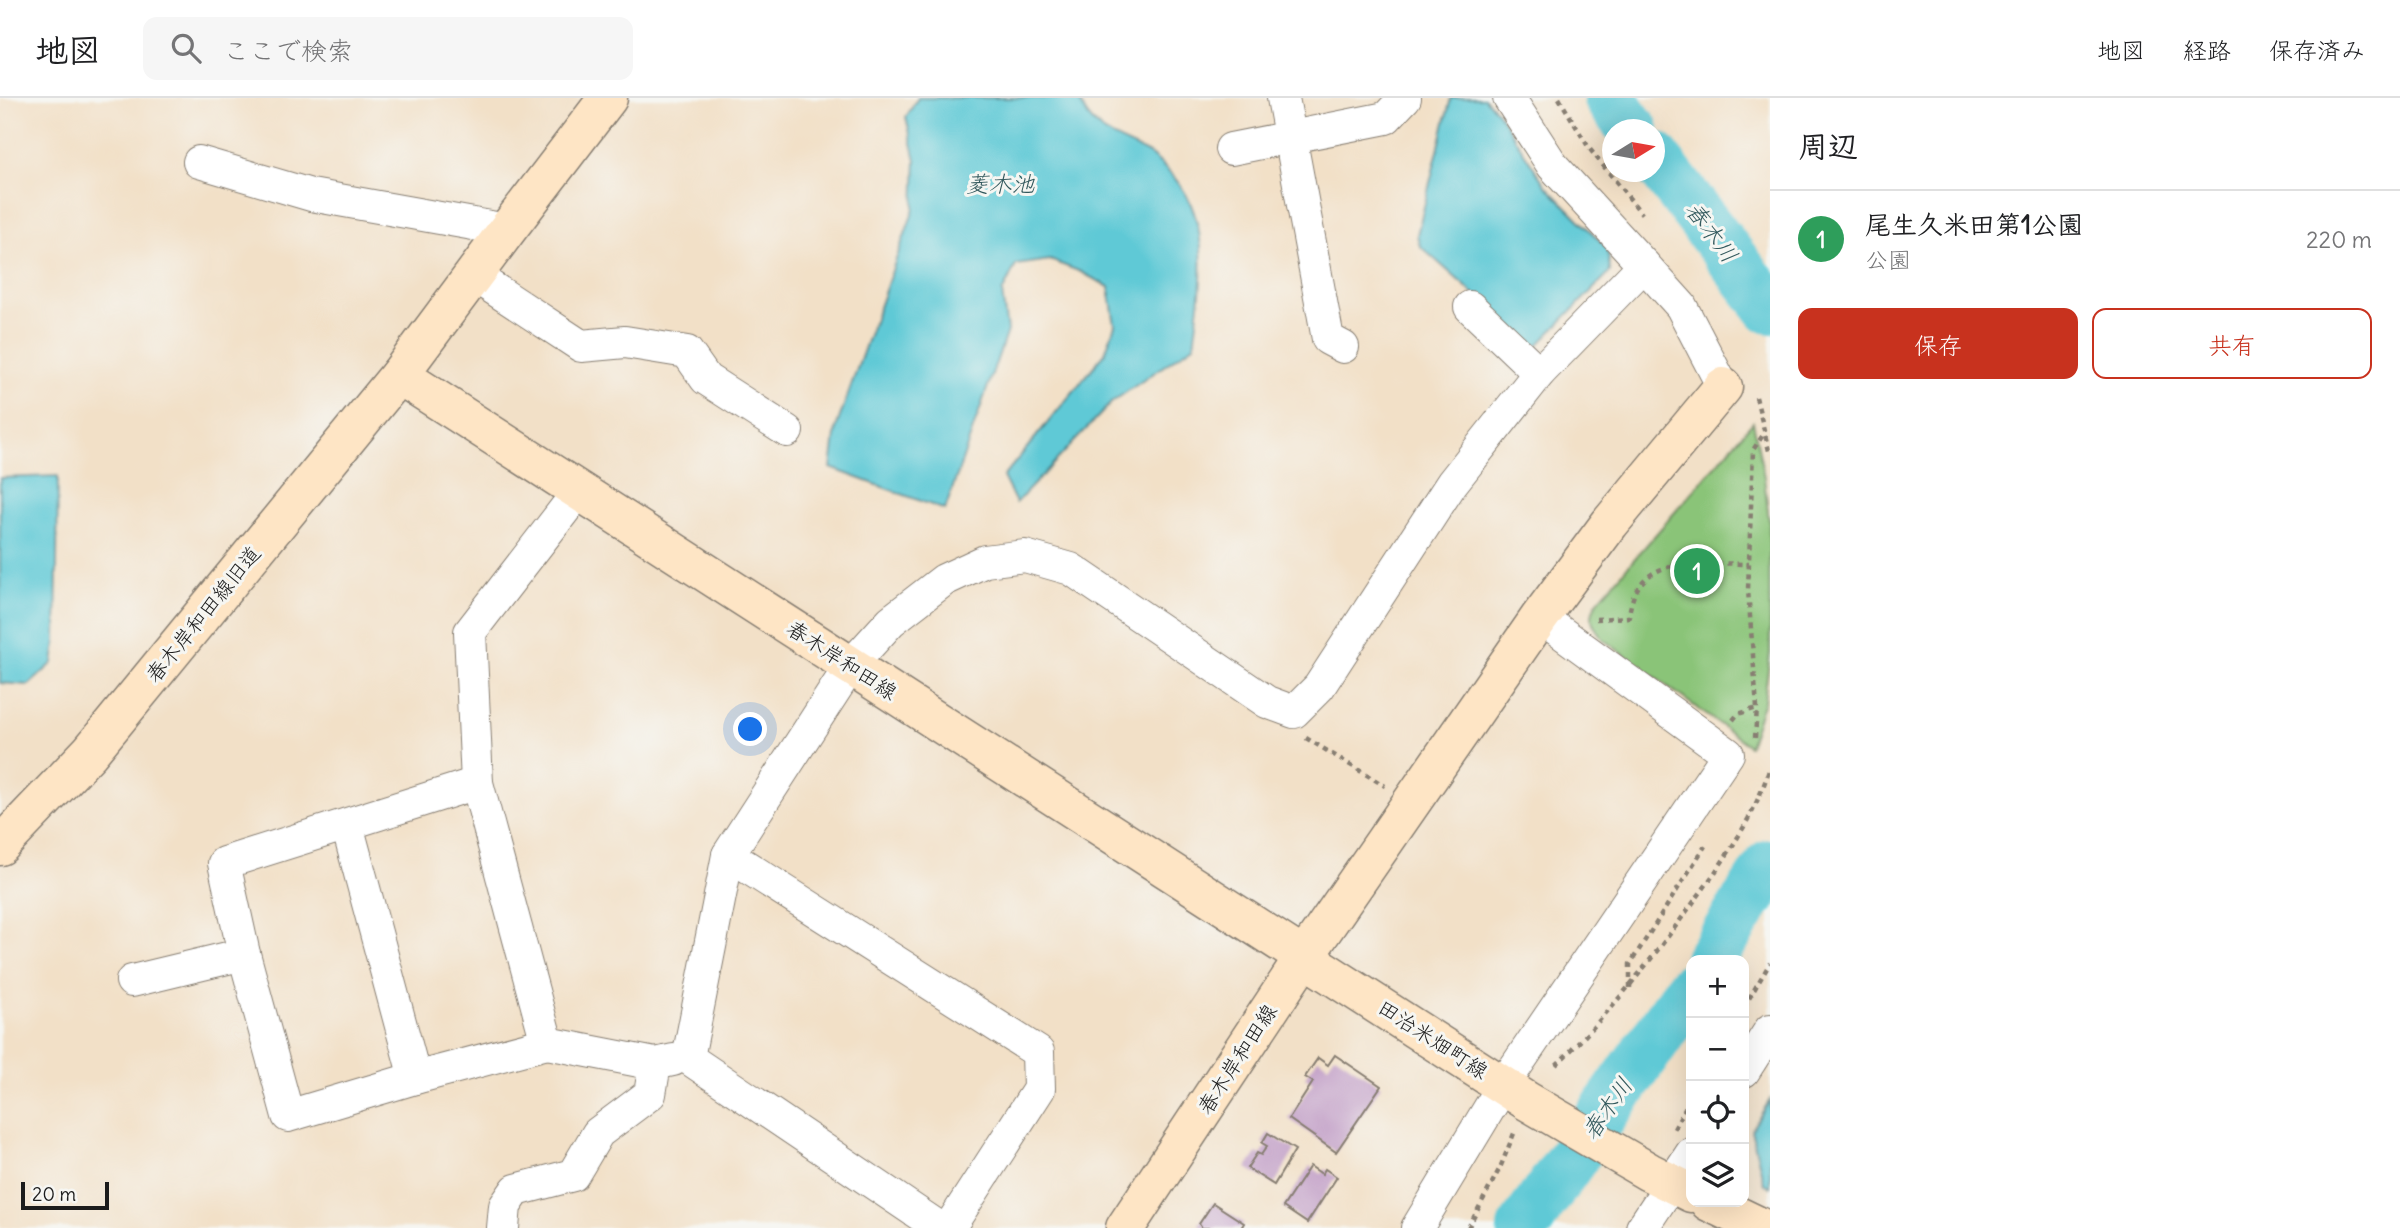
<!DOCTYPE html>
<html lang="ja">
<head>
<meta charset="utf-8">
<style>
  :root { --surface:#fff; --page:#f6f6f6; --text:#202124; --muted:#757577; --line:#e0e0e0; --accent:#c8321e }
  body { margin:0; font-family:Delius,"Klee One",sans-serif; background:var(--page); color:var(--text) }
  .controls { position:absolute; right:21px; bottom:21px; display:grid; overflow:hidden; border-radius:14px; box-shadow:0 7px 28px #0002 }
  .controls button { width:63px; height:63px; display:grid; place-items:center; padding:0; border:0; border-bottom:2px solid var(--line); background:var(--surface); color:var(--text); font:35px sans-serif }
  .compass { position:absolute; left:1602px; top:21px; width:63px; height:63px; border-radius:50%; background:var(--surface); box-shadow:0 7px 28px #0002; rotate:79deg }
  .scale { position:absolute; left:21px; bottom:18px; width:88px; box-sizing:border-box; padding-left:7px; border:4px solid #1c1c1c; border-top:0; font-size:19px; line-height:24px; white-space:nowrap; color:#1c1c1c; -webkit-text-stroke:5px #f6f6f2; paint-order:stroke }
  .you { position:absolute; left:751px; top:632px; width:24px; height:24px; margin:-18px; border:5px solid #fff; border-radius:50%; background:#1a73e8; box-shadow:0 0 0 10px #1a73e833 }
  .badge { display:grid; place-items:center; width:46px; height:46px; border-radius:50%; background:var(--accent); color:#fff; font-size:23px; font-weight:700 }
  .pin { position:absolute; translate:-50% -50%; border:4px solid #fff; box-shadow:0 2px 7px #0006 }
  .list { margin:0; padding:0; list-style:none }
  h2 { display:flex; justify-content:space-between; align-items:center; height:91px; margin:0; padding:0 28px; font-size:30px }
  h2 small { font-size:23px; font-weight:400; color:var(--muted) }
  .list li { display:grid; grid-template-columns:46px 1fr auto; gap:21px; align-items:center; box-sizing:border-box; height:98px; padding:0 28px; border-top:2px solid var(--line) }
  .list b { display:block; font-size:26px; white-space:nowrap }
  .list p { margin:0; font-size:23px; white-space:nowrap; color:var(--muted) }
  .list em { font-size:23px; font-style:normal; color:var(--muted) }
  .actions { display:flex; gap:14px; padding:21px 28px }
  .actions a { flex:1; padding:16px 0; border:2px solid var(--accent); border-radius:14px; text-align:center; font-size:24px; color:var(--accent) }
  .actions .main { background:var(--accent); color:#fff }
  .icon { flex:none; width:38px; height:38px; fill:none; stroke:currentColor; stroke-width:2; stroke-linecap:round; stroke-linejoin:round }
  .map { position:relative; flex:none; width:1770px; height:1130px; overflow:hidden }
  header { display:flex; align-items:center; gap:42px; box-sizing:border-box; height:98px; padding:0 35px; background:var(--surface); border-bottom:2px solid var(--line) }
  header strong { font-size:33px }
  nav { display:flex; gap:38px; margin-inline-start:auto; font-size:24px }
  .search { width:490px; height:63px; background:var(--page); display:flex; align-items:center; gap:18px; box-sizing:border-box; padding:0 24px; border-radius:14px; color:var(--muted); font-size:26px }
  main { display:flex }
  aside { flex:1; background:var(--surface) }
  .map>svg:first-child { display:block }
  .green { fill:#8ac478; stroke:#53704a; stroke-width:2 }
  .water { fill:#5ec9d6; stroke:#3d7279; stroke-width:2 }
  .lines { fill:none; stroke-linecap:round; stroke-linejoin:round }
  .river { stroke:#5ec9d6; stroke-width:52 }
  .building { fill:#c19dc6 }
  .street-casing { stroke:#877e72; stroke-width:34 }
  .secondary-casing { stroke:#877e72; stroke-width:41 }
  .path { stroke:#877e72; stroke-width:4.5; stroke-dasharray:5 5; stroke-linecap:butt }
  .street { stroke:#fff; stroke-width:32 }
  .secondary { stroke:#fee5c5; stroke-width:38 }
  .labels { text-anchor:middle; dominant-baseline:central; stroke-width:6; stroke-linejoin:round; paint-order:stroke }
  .street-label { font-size:21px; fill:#1c1c1c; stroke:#f6f6f2 }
  .water-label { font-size:23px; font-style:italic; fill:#33595d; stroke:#f6f6f2 }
</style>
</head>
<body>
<header>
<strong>地図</strong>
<div class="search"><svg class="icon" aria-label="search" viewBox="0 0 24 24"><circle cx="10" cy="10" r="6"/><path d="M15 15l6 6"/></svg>ここで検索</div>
<nav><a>地図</a><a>経路</a><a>保存済み</a></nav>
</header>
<main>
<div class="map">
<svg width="1770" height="1130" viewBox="0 0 1770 1130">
  <rect width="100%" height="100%" fill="#f6f6f2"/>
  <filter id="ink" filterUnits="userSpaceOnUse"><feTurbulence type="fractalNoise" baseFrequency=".0143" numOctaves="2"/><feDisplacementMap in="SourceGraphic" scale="14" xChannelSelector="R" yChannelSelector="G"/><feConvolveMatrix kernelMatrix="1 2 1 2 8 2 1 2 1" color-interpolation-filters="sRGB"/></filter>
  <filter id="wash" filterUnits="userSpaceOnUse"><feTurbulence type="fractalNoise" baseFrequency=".00686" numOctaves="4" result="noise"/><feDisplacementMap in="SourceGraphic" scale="28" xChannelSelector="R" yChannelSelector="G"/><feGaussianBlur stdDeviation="1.57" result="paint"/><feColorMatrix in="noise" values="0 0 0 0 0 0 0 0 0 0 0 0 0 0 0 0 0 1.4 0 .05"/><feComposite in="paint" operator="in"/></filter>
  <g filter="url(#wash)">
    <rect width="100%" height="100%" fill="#f2e0c7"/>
    <path class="green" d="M 1753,324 L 1764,379 L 1769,423 L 1770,555 L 1764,603 L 1749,648 L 1604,542 C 1593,528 1587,521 1597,504 Z"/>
    <g class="water">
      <path d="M 918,0 L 1078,0 C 1093,36 1116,39 1147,55 C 1155,59 1161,66 1168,73 C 1215,118 1201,189 1194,247 L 1112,304 L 1016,405 L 1003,379 L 1105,255 L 1115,227 L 1109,189 L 1081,174 L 1050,162 L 1016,167 L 1002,195 L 1007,233 L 945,412 L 831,370 L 836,330 L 914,111 L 916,62 L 906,19 Z"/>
      <polygon points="1451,0 1484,0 1497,13 1546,88 1608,151 1610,174 1535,250 1420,148 1417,137"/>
      <polygon points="58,378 56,545 53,565 29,587 0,585 0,380"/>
      <polygon points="1770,1002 1770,1089 1764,1086 1751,1032"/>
    </g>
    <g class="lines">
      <g class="river">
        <polyline points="1609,0 1633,32"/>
        <polyline points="1654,59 1770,210"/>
        <polyline points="1710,862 1770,767"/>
        <polyline points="1523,1130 1691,890"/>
      </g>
    </g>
    <g id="blocks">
      <g class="building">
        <polygon points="1335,957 1381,988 1336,1054 1289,1021 1313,984 1305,979 1318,960 1328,967"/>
        <polygon points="1268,1035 1295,1052 1274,1087 1247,1070 1257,1055 1261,1057 1267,1048 1262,1045"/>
        <polygon points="1310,1068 1322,1076 1325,1071 1337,1079 1307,1125 1283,1109"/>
        <polygon points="1213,1105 1244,1125 1241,1130 1202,1130 1199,1126"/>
      </g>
    </g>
  </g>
  <g filter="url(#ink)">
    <use href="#blocks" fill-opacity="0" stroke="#877e72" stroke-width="2"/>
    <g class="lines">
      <defs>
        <g id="street">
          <polyline points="1283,0 1328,241 1343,249"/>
          <polyline points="1509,0 1553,68 1644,167"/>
          <polyline points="1231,51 1386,20 1405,0"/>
          <polyline points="199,64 311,97 507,132"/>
          <polyline points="473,177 581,248 625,244 687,254 706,281 787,333"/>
          <polyline points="1470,209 1539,275"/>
          <polyline points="579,393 470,534 477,685 547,945 655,966"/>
          <polyline points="477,685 224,765 244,856 288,1018 415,980 547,945"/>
          <polyline points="347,727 415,980"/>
          <polyline points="728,757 1038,954 1039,991 949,1130"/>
          <polyline points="132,883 244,856"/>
          <polyline points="1744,973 1770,932"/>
          <polyline points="503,1130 505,1108 516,1092 573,1077 598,1035 650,996 655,966 673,962"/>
          <polyline points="940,1130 688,960 728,757 851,567 891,523 944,482 985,463 1025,458 1071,471 1267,604 1294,614 1319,589 1452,385 1539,275 1644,167 1681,208 1723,289"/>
          <polyline points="1417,1130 1504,986 1728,656 1540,519"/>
          <polyline points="1642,1130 1691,1056"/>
        </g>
        <g id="secondary">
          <polyline points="399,277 1527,1003 1649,1074 1691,1095"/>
          <polyline points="0,748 90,654 399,277 507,132 608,0"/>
          <polyline points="1709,1104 1763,1130"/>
          <polyline points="1125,1130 1305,858 1540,519 1610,425 1723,289"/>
        </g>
      </defs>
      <use href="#street" class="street-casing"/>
      <use href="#secondary" class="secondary-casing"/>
      <g class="path">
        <polyline points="1559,0 1589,50 1642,116"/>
        <polyline points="1756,299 1770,357"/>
        <path d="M 1596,521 L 1629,519 C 1635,453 1700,466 1749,466"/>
        <polyline points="1733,622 1738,616 1757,610"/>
        <polyline points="1306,640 1385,688"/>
        <polyline points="1755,640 1757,610 1748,492 1753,352 1765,334"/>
        <polyline points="1630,890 1630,866 1705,748"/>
        <polyline points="1744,909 1770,865"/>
        <path d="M 1556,967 C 1604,921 1642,874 1681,821 C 1716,774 1753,725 1770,669"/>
        <polyline points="1674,1031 1691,1000"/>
        <polyline points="1468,1130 1500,1070 1515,1033"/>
      </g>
      <use href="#street" class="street"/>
      <use href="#secondary" class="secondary"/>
    </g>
  </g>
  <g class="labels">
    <g class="street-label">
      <text transform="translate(203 516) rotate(-51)">春木岸和田線旧道</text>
      <text transform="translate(842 562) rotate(33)">春木岸和田線</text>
      <text transform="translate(1433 941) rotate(33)">田治米畑町線</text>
      <text transform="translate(1237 961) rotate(-57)">春木岸和田線</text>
    </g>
    <g class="water-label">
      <text x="1000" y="85">菱木池</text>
      <text transform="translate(1712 134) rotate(53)">春木川</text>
      <text transform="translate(1607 1010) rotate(-55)">春木川</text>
    </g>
  </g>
</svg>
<div class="controls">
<button>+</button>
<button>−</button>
<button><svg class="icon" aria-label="locate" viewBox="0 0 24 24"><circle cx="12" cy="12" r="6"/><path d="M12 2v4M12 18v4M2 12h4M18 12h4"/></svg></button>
<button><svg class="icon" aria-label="layers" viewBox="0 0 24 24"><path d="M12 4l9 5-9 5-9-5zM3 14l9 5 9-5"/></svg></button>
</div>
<svg class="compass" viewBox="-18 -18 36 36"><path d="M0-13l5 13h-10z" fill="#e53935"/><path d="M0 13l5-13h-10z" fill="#757577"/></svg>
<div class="scale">20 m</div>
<div class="you"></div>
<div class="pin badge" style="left:1697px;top:473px;background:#2e9e5b">1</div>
</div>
<aside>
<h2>周辺<small></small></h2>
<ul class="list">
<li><span class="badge" style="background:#2e9e5b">1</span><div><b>尾生久米田第1公園</b><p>公園</p></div><em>220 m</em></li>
</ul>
<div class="actions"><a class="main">保存</a><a>共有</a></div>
</aside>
</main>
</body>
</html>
